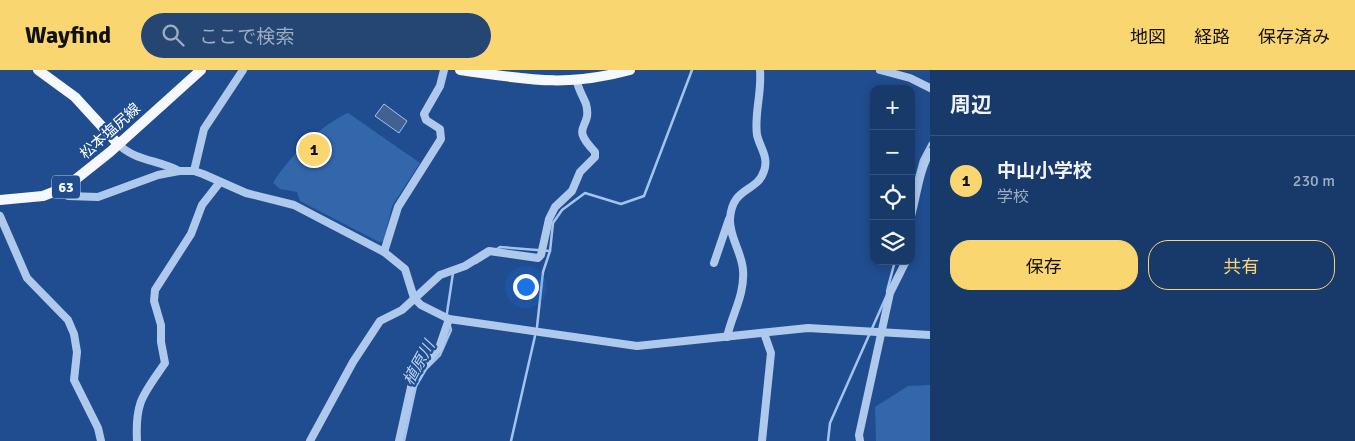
<!DOCTYPE html>
<html lang="ja">
<head>
<meta charset="utf-8">
<style>
  :root { --surface:#183a6b; --page:#254573; --text:#f1f3f6; --muted:#9fadc1; --line:#36547e; --accent:#fad670 }
  body { margin:0; font-family:Signika,"Noto Sans JP",sans-serif; background:var(--page); color:var(--text) }
  .controls { position:absolute; right:15px; top:15px; display:grid; overflow:hidden; border-radius:10px; box-shadow:0 2px 8px #0003 }
  .controls button { width:45px; height:45px; display:grid; place-items:center; padding:0; border:0; border-bottom:1px solid var(--line); background:var(--surface); color:var(--text); font:25px sans-serif }
  .you { position:absolute; left:525px; top:216px; width:18px; height:18px; margin:-12px; border:4px solid #fff; border-radius:50%; background:#1a73e8; box-shadow:0 0 0 8px #1a73e833 }
  .badge { display:grid; place-items:center; width:32px; height:32px; border-radius:50%; background:var(--accent); color:#111; font-size:16px; font-weight:700 }
  .pin { position:absolute; translate:-50% -50%; border:2px solid #fff; box-shadow:0 1px 5px #0006 }
  .list { margin:0; padding:0; list-style:none }
  h2 { display:flex; justify-content:space-between; align-items:center; height:65px; margin:0; padding:0 20px; font-size:21px }
  h2 small { font-size:16px; font-weight:400; color:var(--muted) }
  .list li { display:grid; grid-template-columns:32px 1fr auto; gap:15px; align-items:center; box-sizing:border-box; height:90px; padding:0 20px; border-top:1px solid var(--line) }
  .list b { display:block; font-size:19px; white-space:nowrap }
  .list p { margin:0; font-size:16px; white-space:nowrap; color:var(--muted) }
  .list em { font-size:16px; font-style:normal; color:var(--muted) }
  .actions { display:flex; gap:10px; padding:15px 20px }
  .actions a { flex:1; padding:11px 0; border:1px solid var(--accent); border-radius:20px; text-align:center; font-size:18px; color:var(--accent) }
  .actions .main { background:var(--accent); color:#111 }
  .icon { flex:none; width:28px; height:28px; fill:none; stroke:currentColor; stroke-width:2; stroke-linecap:round; stroke-linejoin:round }
  .map { position:relative; flex:none; width:930px; height:371px; overflow:hidden }
  header { display:flex; align-items:center; gap:30px; box-sizing:border-box; height:70px; padding:0 25px; background:var(--accent); color:#111 }
  header strong { font-size:24px }
  nav { display:flex; gap:28px; margin-inline-start:auto; font-size:18px }
  .search { width:350px; height:45px; background:var(--page); display:flex; align-items:center; gap:12px; box-sizing:border-box; padding:0 18px; border-radius:28px; color:var(--muted); font-size:19px }
  main { display:flex }
  aside { flex:1; background:var(--surface) }
  .map>svg:first-child { display:block }
  .green { fill:#3367ac }
  .water { fill:#416191; stroke:#a3c4ee }
  .lines { fill:none; stroke-linecap:round; stroke-linejoin:round }
  .stream { stroke:#a3c4ee; stroke-width:2.5 }
  .minor { stroke:#afc9ed; stroke-width:8 }
  .major { stroke:#f5f8ff; stroke-width:10 }
  .labels { text-anchor:middle; dominant-baseline:central; stroke-width:4.5; stroke-linejoin:round; paint-order:stroke }
  .shield { fill:#204d8f; stroke:#bccadd; stroke-width:1 }
  .shield-label { font-size:14px; font-weight:bold; fill:#fff }
  .street-label { font-size:15px; fill:#fff; stroke:#204d8f }
  .water-label { font-size:16px; font-style:italic; fill:#bbd3f4; stroke:#204d8f }
</style>
</head>
<body>
<header>
<strong>Wayfind</strong>
<div class="search"><svg class="icon" aria-label="search" viewBox="0 0 24 24"><circle cx="10" cy="10" r="6"/><path d="M15 15l6 6"/></svg>ここで検索</div>
<nav><a>地図</a><a>経路</a><a>保存済み</a></nav>
</header>
<main>
<div class="map">
<svg width="930" height="371" viewBox="0 0 930 371">
  <rect width="100%" height="100%" fill="#204d8f"/>
  <g class="green">
    <path d="M 348,43 L 420,93 L 392,136 L 384,171 L 379,172 L 300,131 L 297,122 L 280,119 L 273,113 C 288,88 322,54 348,43 Z"/>
    <polygon points="930,315 930,371 876,371 875,337 908,316"/>
  </g>
  <polygon class="water" points="384,34 407,51 399,63 375,46"/>
  <g class="lines">
    <g class="stream">
      <polyline points="911,127 921,90 930,73"/>
      <polyline points="497,179 500,177 550,181"/>
      <polyline points="476,193 489,185"/>
      <polyline points="887,221 895,191"/>
      <polyline points="447,243 453,203"/>
      <polyline points="537,257 543,202 550,181 553,153 562,140 585,123 621,134 644,126 692,0"/>
      <polyline points="404,371 416,316 426,299 440,285 451,260 450,256"/>
      <polyline points="511,371 535,266"/>
      <polyline points="828,371 830,353 886,227"/>
    </g>
    <g class="minor">
      <polyline points="880,0 910,8 930,18"/>
      <path d="M 118,74 C 135,91 159,90 179,101"/>
      <polyline points="194,101 204,59 243,0"/>
      <polyline points="59,121 68,126 98,127 158,105 179,101 194,101 203,104 246,123 294,135 384,182 405,199 414,228 421,235 449,249 637,276 808,258 930,265"/>
      <polyline points="0,146 27,208 68,250 74,264 77,282 74,310 98,358 101,371"/>
      <path d="M 911,146 C 917,125 919,101 930,82"/>
      <polyline points="384,182 398,137 441,69 440,59 426,50 424,44 440,16 444,0"/>
      <polyline points="714,193 729,149"/>
      <path d="M 727,267 C 732,244 745,225 743,200 C 742,183 729,166 730,149 C 732,116 757,123 764,101 C 769,87 760,78 757,65 C 754,43 762,24 760,0"/>
      <path d="M 137,371 C 135,331 143,325 165,293 L 161,272 L 161,255 L 154,231 L 155,220 L 191,164 L 202,135 L 220,112"/>
      <path d="M 310,371 L 353,292 L 380,251 L 402,240 L 440,205 L 465,196 L 489,181 L 538,188 L 541,185 L 549,149 L 555,137 L 572,121 L 580,102 L 595,87 L 595,82 C 568,54 593,60 586,34 C 583,26 578,19 577,11"/>
      <polyline points="399,371 411,317 419,301 439,278 449,249"/>
      <polyline points="762,371 771,283 764,263"/>
      <polyline points="860,371 859,365 890,223 906,191"/>
    </g>
    <g class="major">
      <polyline points="38,0 75,27 118,74"/>
      <path d="M 460,0 C 525,9 565,18 630,0"/>
      <polyline points="0,130 43,126 66,117 110,82 201,0"/>
    </g>
  </g>
  <g class="labels">
    <rect class="shield" x="52" y="105.5" width="28" height="23" rx="4"/>
    <g class="shield-label">
      <text x="66" y="117">63</text>
    </g>
    <g class="street-label">
      <text transform="translate(110 61) rotate(-42)">松本塩尻線</text>
    </g>
    <g class="water-label">
      <text transform="translate(419 293) rotate(-61)">植原川</text>
    </g>
  </g>
</svg>
<div class="controls">
<button>+</button>
<button>−</button>
<button><svg class="icon" aria-label="locate" viewBox="0 0 24 24"><circle cx="12" cy="12" r="6"/><path d="M12 2v4M12 18v4M2 12h4M18 12h4"/></svg></button>
<button><svg class="icon" aria-label="layers" viewBox="0 0 24 24"><path d="M12 4l9 5-9 5-9-5zM3 14l9 5 9-5"/></svg></button>
</div>
<div class="you"></div>
<div class="pin badge" style="left:314px;top:80px">1</div>
</div>
<aside>
<h2>周辺<small></small></h2>
<ul class="list">
<li><span class="badge">1</span><div><b>中山小学校</b><p>学校</p></div><em>230 m</em></li>
</ul>
<div class="actions"><a class="main">保存</a><a>共有</a></div>
</aside>
</main>
</body>
</html>
